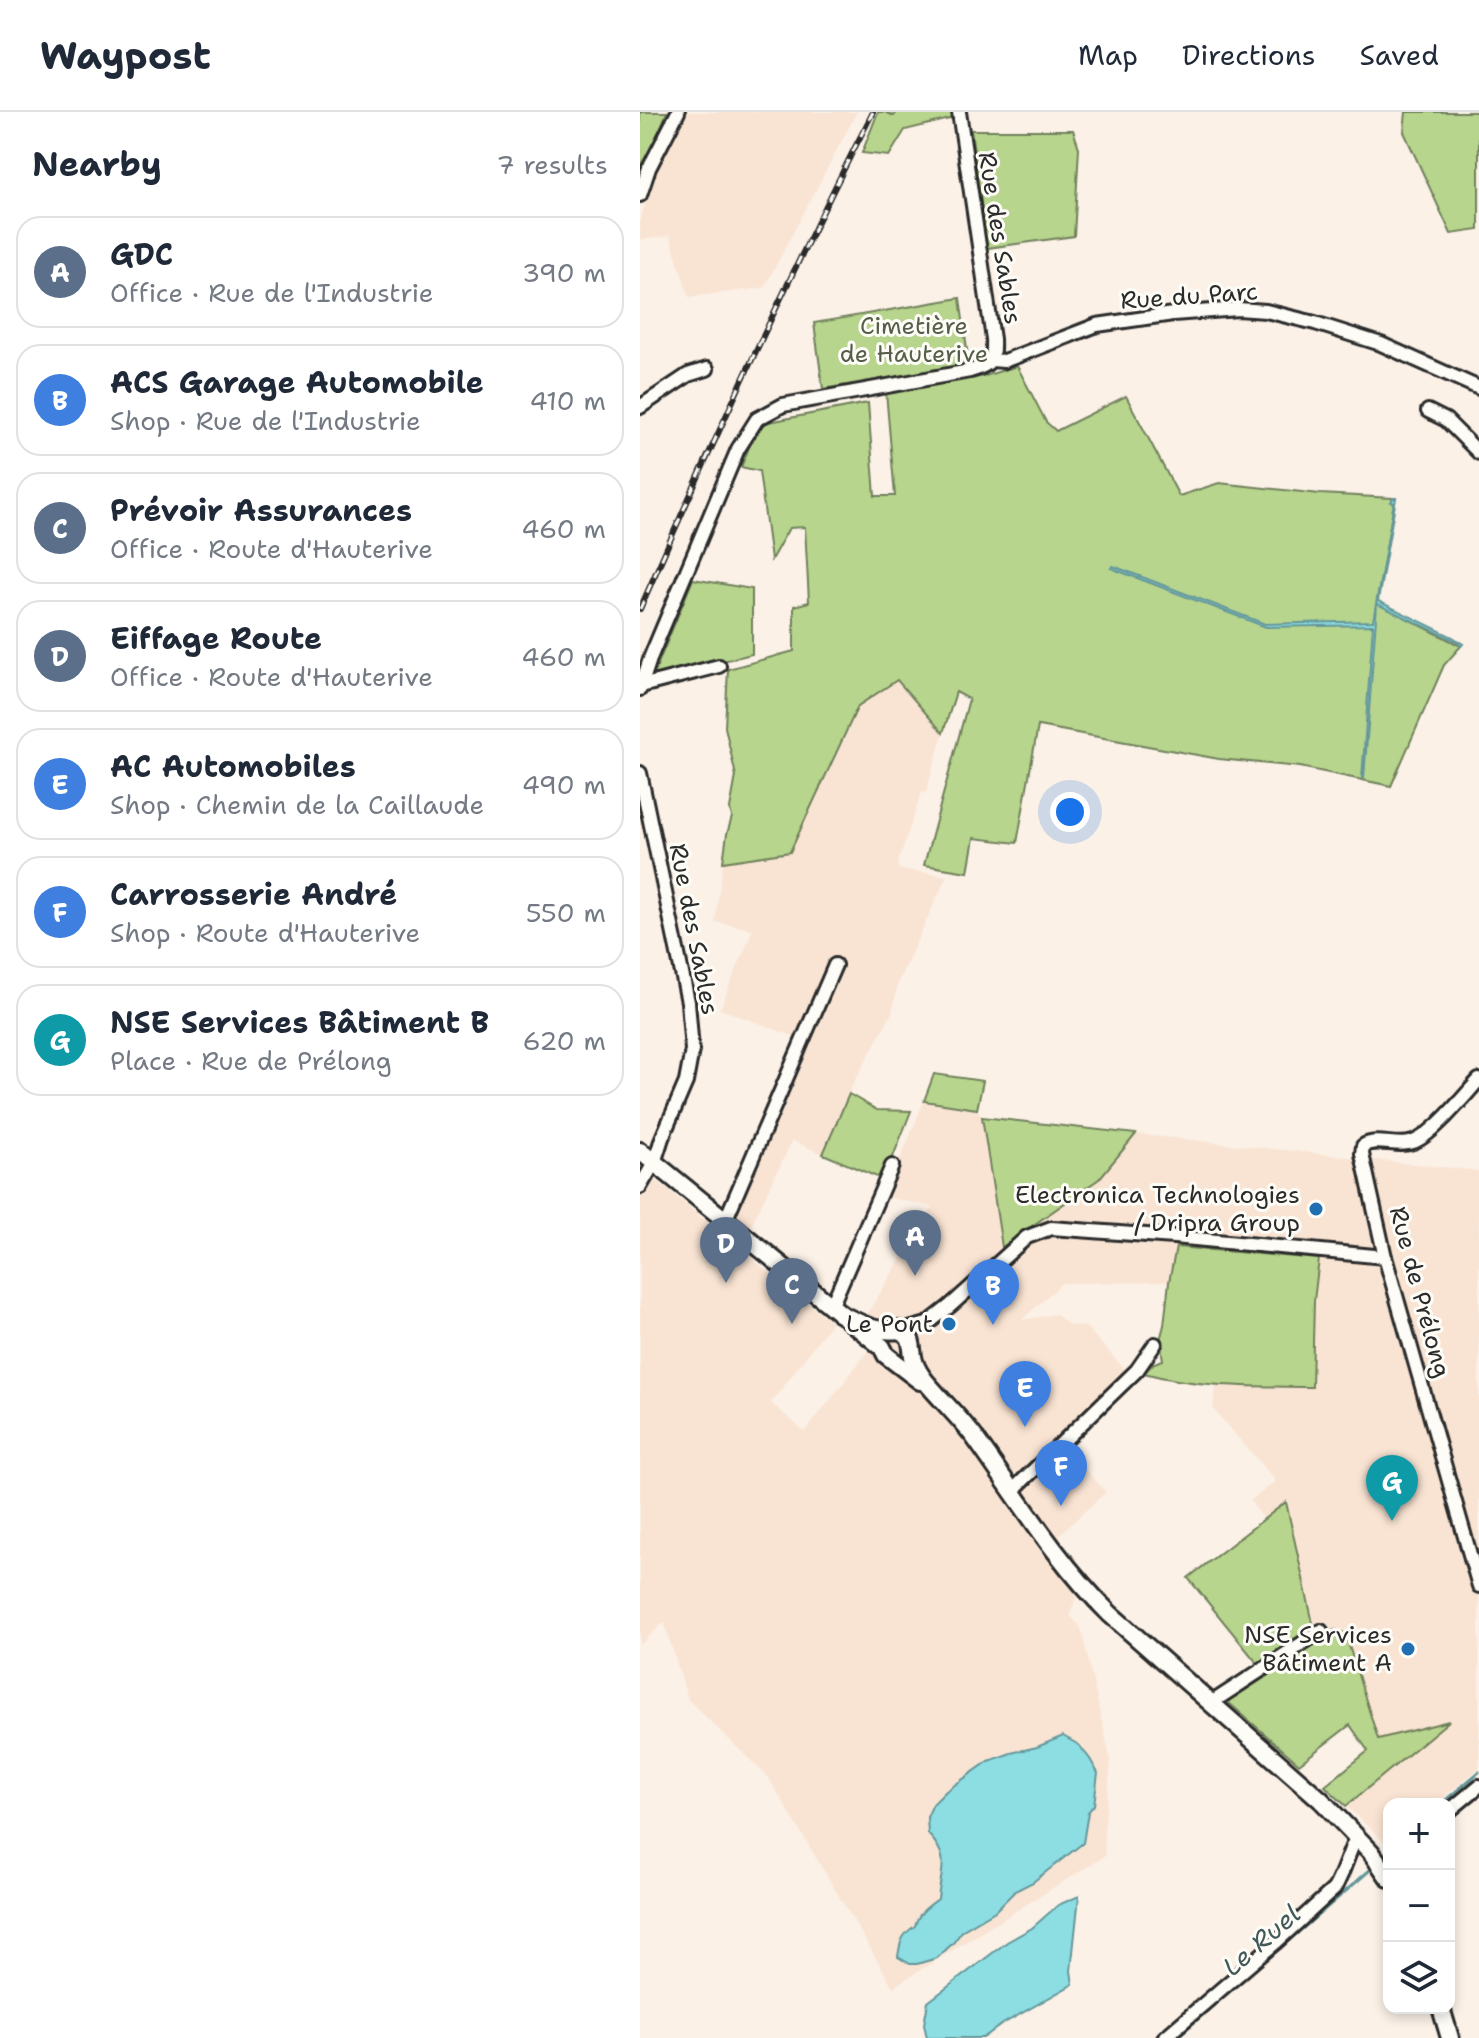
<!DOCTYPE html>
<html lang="en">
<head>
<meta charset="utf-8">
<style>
  :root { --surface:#fff; --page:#f6f6f7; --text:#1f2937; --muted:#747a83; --line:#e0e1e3; --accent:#1f6fb2 }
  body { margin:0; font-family:"Shantell Sans",sans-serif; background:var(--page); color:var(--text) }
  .controls { position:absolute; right:24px; bottom:24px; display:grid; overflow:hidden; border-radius:16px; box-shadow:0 4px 12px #0003 }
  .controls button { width:72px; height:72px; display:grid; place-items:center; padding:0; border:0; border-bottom:2px solid var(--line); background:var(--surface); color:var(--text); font:40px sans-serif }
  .you { position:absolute; left:430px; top:700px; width:28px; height:28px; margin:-20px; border:6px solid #fff; border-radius:50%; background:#1a73e8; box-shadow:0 0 0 12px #1a73e833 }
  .badge { display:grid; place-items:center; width:52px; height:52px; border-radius:50%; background:var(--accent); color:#fff; font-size:26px; font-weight:700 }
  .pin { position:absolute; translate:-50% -66px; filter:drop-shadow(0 2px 4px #0008) }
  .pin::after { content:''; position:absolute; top:42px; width:28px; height:24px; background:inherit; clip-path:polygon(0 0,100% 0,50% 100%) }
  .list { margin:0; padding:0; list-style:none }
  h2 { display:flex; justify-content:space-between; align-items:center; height:104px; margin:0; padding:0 32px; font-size:34px }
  h2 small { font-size:26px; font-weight:400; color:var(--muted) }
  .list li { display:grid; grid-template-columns:52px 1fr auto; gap:24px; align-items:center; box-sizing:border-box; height:112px; margin:0 16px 16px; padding:0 16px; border:2px solid var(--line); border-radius:24px }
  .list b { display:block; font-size:30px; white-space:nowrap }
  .list p { margin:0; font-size:26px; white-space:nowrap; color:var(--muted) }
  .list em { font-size:26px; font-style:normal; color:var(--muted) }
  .icon { flex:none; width:44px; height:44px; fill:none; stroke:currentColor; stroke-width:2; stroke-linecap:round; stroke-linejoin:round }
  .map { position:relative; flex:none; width:839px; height:1926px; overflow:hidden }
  header { display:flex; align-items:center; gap:48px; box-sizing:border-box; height:112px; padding:0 40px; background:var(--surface); border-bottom:2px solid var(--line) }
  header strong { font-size:38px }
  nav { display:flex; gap:44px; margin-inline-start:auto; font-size:28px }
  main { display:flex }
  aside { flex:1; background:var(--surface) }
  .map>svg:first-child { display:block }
  .built { fill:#f9e4d3 }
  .green { fill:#b7d58d; stroke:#71805c; stroke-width:2 }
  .water { fill:#8cdee3; stroke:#659699; stroke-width:2 }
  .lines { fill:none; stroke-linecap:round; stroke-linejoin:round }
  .stream { stroke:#659699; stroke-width:3 }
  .minor-casing { stroke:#2b2b2b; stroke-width:18 }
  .major-casing { stroke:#2b2b2b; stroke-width:22 }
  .minor { stroke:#fdfcf7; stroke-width:12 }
  .major { stroke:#fdfcf7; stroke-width:16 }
  .rail-casing { stroke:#2b2b2b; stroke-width:6 }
  .rail { stroke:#fdfcf7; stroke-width:3; stroke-dasharray:9; stroke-linecap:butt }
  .poi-dot { fill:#1f6fb2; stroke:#fdfcf7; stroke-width:3 }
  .labels { text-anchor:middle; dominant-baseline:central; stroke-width:6; stroke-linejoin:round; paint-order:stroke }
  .street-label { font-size:24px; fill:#2b2b2b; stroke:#fdfcf7 }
  .park-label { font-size:24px; fill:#555e48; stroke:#fdfcf7 }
  .poi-label { font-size:24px; fill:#2b2b2b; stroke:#fdfcf7; text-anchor:end }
  .water-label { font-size:26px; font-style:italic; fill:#435859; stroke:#fdfcf7 }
</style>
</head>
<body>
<header>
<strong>Waypost</strong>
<nav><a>Map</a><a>Directions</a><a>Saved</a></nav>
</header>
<main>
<aside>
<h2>Nearby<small>7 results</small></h2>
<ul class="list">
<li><span class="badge" style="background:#5c6f8a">A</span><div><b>GDC</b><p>Office · Rue de l'Industrie</p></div><em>390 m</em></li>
<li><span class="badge" style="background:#3f7fe0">B</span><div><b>ACS Garage Automobile</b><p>Shop · Rue de l'Industrie</p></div><em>410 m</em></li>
<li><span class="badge" style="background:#5c6f8a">C</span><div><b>Prévoir Assurances</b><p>Office · Route d'Hauterive</p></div><em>460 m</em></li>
<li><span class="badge" style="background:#5c6f8a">D</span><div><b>Eiffage Route</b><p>Office · Route d'Hauterive</p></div><em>460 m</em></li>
<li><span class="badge" style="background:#3f7fe0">E</span><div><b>AC Automobiles</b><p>Shop · Chemin de la Caillaude</p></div><em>490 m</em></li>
<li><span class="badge" style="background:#3f7fe0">F</span><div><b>Carrosserie André</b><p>Shop · Route d'Hauterive</p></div><em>550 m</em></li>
<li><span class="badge" style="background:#0f9aa8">G</span><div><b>NSE Services Bâtiment B</b><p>Place · Rue de Prélong</p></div><em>620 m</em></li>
</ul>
</aside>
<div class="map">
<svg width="839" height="1926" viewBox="0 0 839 1926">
  <rect width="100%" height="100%" fill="#fbf1e7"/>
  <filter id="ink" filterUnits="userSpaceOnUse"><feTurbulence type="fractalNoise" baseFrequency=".0125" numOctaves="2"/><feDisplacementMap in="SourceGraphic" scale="16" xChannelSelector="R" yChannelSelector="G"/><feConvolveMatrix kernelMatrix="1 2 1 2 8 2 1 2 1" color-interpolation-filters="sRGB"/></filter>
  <g filter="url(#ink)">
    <g class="built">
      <polygon points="46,0 217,0 124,176 49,185 30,124 0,128 0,110 13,63"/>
      <polygon points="257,568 303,621 286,681 282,680 258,750 259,757 307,764 258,870 252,901 212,974 183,1042 152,1029 110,1116 84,1093 156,925 80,897 113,817 75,810 83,750 150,740 218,594"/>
      <polygon points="284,989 337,997 342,1005 363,1135 459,1067 496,1022 839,1059 839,1656 796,1692 749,1692 749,1731 747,1732 706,1694 807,1610 738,1627 705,1521 694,1519 676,1530 647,1391 624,1407 610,1389 636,1369 573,1297 576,1273 672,1275 674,1189 678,1147 536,1135 529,1170 422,1171 382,1208 416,1202 429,1213 446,1215 487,1260 418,1329 466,1380 419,1423 436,1485 430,1503 441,1516 471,1650 464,1719 465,1744 253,1875 128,1665 48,1588 24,1510 0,1533 0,1055 121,1154 192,1210 131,1291 165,1320 228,1239 224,1207 293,1095 245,1085"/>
    </g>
    <g class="green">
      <polygon points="0,0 27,0 0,65"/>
      <polygon points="238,0 245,0 254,4 257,0 314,0 314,6 265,18 249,44 222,41"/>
      <polygon points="766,0 839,0 839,118 811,122 764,20"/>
      <polygon points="331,18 433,18 439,36 434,124 347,136"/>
      <polygon points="320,186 329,252 183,277 174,211"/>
      <polygon points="377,254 406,310 416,319 486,284 539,384 579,371 680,382 753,386 754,390 737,491 821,534 804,553 751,674 660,655 579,647 398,614 377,731 334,726 328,760 284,753 329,587 316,580 303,621 257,568 218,594 150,740 83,750 87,722 92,705 90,697 96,664 85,615 88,557 154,539 154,494 169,490 165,415 149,416 131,448 119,359 101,355 112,328 124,311 228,291 235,384 255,384 246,280 345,264"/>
      <polygon points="53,467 112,477 112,542 12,566"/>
      <polygon points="294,962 343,969 337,997 284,989"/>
      <polygon points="209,982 237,998 271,999 244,1068 183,1042"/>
      <polygon points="342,1005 496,1022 459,1067 362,1135"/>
      <path d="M 536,1135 L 679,1147 L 674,1189 L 672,1275 C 615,1274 559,1276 504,1261 L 514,1251 L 523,1248 L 520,1228 L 524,1213 L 529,1170 Z"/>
      <polygon points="646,1390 674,1516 617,1551 548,1466"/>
      <polygon points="694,1518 705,1521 738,1627 809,1609 706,1694 685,1674 728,1639 710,1613 659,1652 589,1591 590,1582"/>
    </g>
    <g class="water">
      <polygon points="753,386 756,386 738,489 813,525 823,532 821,534 816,529 737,492 724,666 722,666 733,513 626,515 471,456 473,454 625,512 733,509 754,391 751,390"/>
      <path d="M 423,1624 L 439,1633 L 450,1647 L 458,1661 L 454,1693 L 448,1700 L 443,1731 L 393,1770 L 375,1779 L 355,1799 L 323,1818 L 313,1831 L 297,1846 L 277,1852 L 270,1852 L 258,1845 C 260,1830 262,1822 275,1814 C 278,1801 287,1795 298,1787 C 301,1757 311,1746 288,1722 L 287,1705 L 293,1692 L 306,1679 L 349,1649 L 371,1641 L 397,1635 Z"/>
      <polygon points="439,1784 431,1859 433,1872 361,1913 343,1926 287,1926 284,1912 288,1890 367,1830 392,1816 418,1793"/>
    </g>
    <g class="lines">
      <g class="stream">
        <polyline points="801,1692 839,1660"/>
        <polyline points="536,1926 730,1758"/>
      </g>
      <defs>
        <g id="minor">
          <polyline points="0,83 9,56 38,0"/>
          <polyline points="351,248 364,249 457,213 533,202 598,197 626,199 675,211 741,232 839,276"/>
          <polyline points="0,295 48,263 67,257"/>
          <polyline points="788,299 806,308 839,341"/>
          <polyline points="1,574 79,554"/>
          <path d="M 0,577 L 11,544 L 98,337 L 117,307 L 143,293 L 330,259 C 351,253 354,249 353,227 L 319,0"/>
          <polyline points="0,661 48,890 52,938 46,970 22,1026 14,1051 0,1075"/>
          <path d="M 839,968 C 824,984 792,1024 773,1030 C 757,1036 737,1025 723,1034 L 722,1042 L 745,1145 L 839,1474"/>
          <polyline points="85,1109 195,853"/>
          <polyline points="191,1195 252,1054"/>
          <polyline points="262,1219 287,1212 310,1194 387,1125 411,1116 534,1125 745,1145"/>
          <polyline points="372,1379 497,1258 515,1232"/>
          <polyline points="571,1591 681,1519"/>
          <polyline points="809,1699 839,1674"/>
          <path d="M 524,1926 L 635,1831 L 694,1777 C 704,1760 708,1741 717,1724"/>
        </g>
        <g id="major">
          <polyline points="0,1039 242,1235 246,1243 280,1269"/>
          <path d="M 200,1202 C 223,1212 234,1221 259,1218 C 275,1224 270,1235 274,1249 C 276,1256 281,1264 286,1270 C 302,1289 320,1306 335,1326 C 378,1386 417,1450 470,1502 L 681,1688 L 731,1740 L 749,1766"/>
          <polyline points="801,1896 810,1926"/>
        </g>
      </defs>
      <use href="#minor" class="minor-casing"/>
      <use href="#major" class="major-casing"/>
      <use href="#minor" class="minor"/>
      <use href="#major" class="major"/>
      <defs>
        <path id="rail" d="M 0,497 C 73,329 149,163 233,0"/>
      </defs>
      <use href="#rail" class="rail-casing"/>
      <use href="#rail" class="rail"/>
    </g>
  </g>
  <g class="poi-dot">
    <circle cx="676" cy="1097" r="8"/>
    <circle cx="309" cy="1212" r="8"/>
    <circle cx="768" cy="1537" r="8"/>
  </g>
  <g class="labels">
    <g class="street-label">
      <text transform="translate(360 126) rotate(81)">Rue des Sables</text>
      <text transform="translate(549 184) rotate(-4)">Rue du Parc</text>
      <text transform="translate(54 817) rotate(79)">Rue des Sables</text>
      <text transform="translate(780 1180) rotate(75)">Rue de Prélong</text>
    </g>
    <g class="park-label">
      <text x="274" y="214">Cimetière<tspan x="274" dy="28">de Hauterive</tspan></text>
    </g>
    <g class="poi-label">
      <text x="660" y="1083">Electronica Technologies<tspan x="660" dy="28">/ Dripra Group</tspan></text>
      <text x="293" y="1212">Le Pont</text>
      <text x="752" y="1523">NSE Services<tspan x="752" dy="28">Bâtiment A</tspan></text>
    </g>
    <g class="water-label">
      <text transform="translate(621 1828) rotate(-41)">Le Ruel</text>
    </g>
  </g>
</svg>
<div class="controls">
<button>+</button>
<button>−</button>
<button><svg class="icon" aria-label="layers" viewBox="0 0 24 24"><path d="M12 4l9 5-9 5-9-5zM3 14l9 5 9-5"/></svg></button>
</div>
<div class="you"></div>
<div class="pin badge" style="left:275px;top:1164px;background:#5c6f8a">A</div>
<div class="pin badge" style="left:353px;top:1213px;background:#3f7fe0">B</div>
<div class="pin badge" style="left:152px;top:1212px;background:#5c6f8a">C</div>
<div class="pin badge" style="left:86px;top:1171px;background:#5c6f8a">D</div>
<div class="pin badge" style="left:385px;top:1315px;background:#3f7fe0">E</div>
<div class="pin badge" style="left:421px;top:1394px;background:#3f7fe0">F</div>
<div class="pin badge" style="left:752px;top:1409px;background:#0f9aa8">G</div>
</div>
</main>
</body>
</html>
